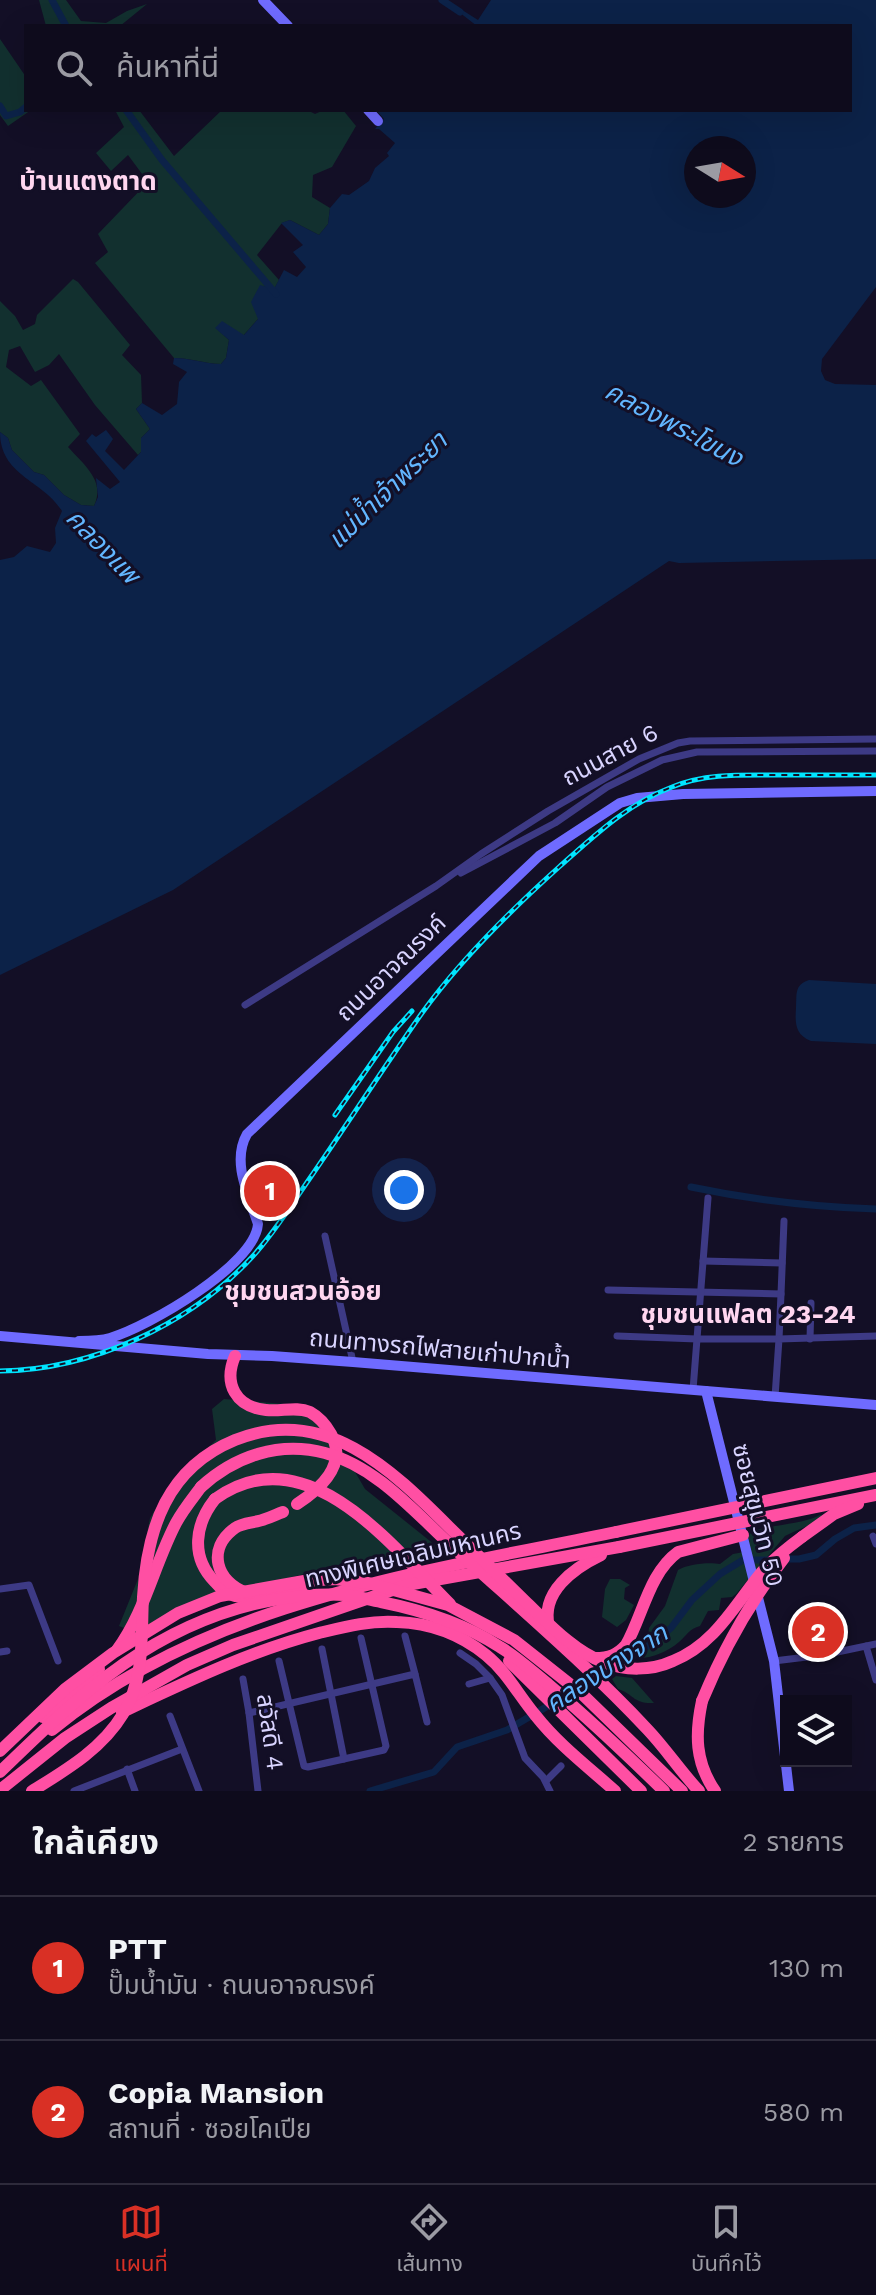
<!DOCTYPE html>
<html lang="th">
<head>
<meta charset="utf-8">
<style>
  :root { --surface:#0e0b1c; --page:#171425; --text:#f1f3f6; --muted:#9b9ba3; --line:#2e2b3b; --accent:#d93025 }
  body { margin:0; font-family:"Work Sans","Noto Sans Thai",sans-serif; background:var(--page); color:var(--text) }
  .controls { position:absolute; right:24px; bottom:24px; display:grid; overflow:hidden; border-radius:0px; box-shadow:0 8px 32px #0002 }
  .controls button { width:72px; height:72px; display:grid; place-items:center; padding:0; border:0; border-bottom:2px solid var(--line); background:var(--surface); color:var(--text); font:40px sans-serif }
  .compass { position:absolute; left:684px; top:136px; width:72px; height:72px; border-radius:50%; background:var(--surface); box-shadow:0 8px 32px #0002; rotate:101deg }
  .you { position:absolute; left:404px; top:1190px; width:28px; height:28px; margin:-20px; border:6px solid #fff; border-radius:50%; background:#1a73e8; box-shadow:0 0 0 12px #1a73e833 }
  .badge { display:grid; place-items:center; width:52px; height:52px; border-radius:50%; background:var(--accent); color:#fff; font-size:26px; font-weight:700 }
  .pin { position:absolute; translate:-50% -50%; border:4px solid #fff; box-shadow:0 2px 8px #0006 }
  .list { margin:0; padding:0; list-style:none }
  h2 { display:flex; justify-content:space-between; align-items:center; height:104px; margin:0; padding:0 32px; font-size:34px }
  h2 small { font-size:26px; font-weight:400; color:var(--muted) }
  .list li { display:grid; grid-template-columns:52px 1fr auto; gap:24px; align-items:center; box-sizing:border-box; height:144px; padding:0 32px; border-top:2px solid var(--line) }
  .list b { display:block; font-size:30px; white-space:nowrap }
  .list p { margin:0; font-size:26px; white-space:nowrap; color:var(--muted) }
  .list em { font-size:26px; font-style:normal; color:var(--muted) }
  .icon { flex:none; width:44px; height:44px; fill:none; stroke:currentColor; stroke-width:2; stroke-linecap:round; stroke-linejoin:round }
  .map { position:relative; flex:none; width:876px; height:1791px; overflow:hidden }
  .search { position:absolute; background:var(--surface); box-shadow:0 8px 32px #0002; left:24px; right:24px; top:24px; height:88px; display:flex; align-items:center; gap:20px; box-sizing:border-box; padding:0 28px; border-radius:0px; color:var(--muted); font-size:30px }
  .sheet { height:392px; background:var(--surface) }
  nav { display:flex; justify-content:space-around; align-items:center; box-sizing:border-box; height:112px; border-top:2px solid var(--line); background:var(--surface); font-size:22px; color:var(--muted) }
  nav a { display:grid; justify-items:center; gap:4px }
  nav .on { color:var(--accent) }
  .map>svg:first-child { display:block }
  .green { fill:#12302f }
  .water { fill:#0c2248; fill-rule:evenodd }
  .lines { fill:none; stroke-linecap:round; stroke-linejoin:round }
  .canal { stroke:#0c2248; stroke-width:7 }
  .street { stroke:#3d3a85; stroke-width:7 }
  .secondary { stroke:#6f6bff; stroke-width:10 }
  .highway { stroke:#ff4fa3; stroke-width:12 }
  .rail-casing { stroke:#00e5ff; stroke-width:5 }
  .rail { stroke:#130f26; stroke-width:2; stroke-dasharray:6; stroke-linecap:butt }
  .highway-bridge { stroke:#ff4fa3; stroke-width:12 }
  .labels { text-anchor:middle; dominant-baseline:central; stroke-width:6; stroke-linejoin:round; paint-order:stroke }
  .street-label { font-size:24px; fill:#d9d4ff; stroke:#130f26 }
  .neighbourhood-label { font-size:26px; font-weight:bold; fill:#ffd6f0; stroke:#130f26 }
  .water-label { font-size:26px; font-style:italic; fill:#62b6ff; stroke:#130f26 }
</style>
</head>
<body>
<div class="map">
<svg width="876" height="1791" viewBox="0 0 876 1791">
  <rect width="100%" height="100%" fill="#130f26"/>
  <g class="green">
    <polygon points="39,0 66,0 81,21 106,23 127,11 147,4 120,26 46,26"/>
    <polygon points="0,39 26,77 26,110 31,110 8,126 0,115"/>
    <path d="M 115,110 L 139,110 L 174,156 L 222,110 L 307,110 L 315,114 L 324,110 L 343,110 L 356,126 L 332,167 L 313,175 L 312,197 L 330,208 L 328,224 L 319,235 L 290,220 L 282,223 L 257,255 L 279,280 L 258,319 L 243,336 L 222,322 L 216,328 L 229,340 L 226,358 L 221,364 C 204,364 192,358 174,358 L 95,263 L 108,252 L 98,234 L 148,182 L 128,155 L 111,171 L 96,153 L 124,127 Z"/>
    <path d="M 73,279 L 78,282 L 130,345 L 122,355 L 141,375 L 142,403 L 136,409 L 150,429 L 141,438 L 141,452 L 138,455 L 95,405 L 59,354 L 49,365 L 35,372 L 20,346 L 9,350 L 6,367 L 31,386 L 41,380 L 80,434 L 68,447 C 84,465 106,481 94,506 L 81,505 L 64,495 L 44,475 L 34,472 L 12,450 L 8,438 L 0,432 L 0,301 L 15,316 L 23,330 L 35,324 L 37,315 Z"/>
    <polygon points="224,1399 309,1406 327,1424 365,1489 440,1549 331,1568 204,1597 140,1634 119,1626 138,1579 150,1518 170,1486 216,1440 212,1409"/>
    <path d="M 820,1515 L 826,1516 C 812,1526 800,1528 785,1536 L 736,1594 L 732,1597 L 721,1598 L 719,1610 L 708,1611 L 700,1626 C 689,1629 687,1635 679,1642 C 667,1652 651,1659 635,1658 L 647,1643 L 649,1628 L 665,1606 L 678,1570 C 688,1564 708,1562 720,1564 L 733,1554 L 744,1552 C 745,1546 746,1537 751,1533 C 759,1526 806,1524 820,1515 Z"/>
    <polygon points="610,1579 620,1579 630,1585 625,1588 624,1599 634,1605 626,1620 617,1627 602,1617 605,1589"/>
    <path d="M 616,1676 L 632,1678 L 654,1703 C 633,1704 634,1694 618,1689 L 612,1679 Z"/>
  </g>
  <g class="water">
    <path d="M 491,0 L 876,0 L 876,287 L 822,359 L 821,371 L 825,380 L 835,384 L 876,385 L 876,559 L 679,563 L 669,561 L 173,890 L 0,975 L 0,560 L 14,557 L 27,546 L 50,552 L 56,543 L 55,528 L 62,511 C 43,480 0,476 0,432 L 8,438 L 12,450 L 34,472 L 44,475 L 64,495 L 81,505 L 94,506 L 98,497 L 96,478 L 110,489 L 120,482 L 86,441 L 92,434 L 96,437 L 106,430 L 113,439 L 105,451 L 124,470 L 141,452 L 141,438 L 150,429 L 136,409 L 142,403 L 162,415 L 177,404 L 179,382 L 187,372 L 173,364 L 174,358 C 192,358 204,364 221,364 L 226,358 L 229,340 L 215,328 L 222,321 L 244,335 L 258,319 L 251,302 L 260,285 L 274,289 L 284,270 L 297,277 L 306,267 L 293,252 L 303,245 L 281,223 L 290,220 L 319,235 L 328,224 L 330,208 L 342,194 L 349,195 L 369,181 L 375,168 L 389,156 L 387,153 L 395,143 L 379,129 L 375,129 L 384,119 L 376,110 L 850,110 L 850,26 L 477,26 L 455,9 L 459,8 L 478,20 ZM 696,148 L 744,148 L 744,196 L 696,196 Z"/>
    <path d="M 809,980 L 876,984 L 876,1044 L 811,1041 C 795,1035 795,1023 796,1008 C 797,994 794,985 809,980 Z"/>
  </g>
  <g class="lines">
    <g class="canal">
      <polyline points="52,0 66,26"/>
      <polyline points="442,0 460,12"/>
      <polyline points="0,106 6,116 20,112 26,107"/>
      <polyline points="126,110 162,160 276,294"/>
      <path d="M 691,1187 C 753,1200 813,1207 876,1209"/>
      <polyline points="784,1559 799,1559 816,1555 835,1539 854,1528 876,1525"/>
      <polyline points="370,1791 434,1772 457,1747 507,1730 640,1652 671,1628 692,1600 720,1574 743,1560 771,1560"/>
    </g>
    <g class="street">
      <polyline points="461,873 555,823 607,787 662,760 697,752 876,751"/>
      <polyline points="245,1005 436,886 481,854 548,811 639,759 678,743 690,741 876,739"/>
      <polyline points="325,1236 353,1362"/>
      <polyline points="703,1261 782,1263"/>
      <polyline points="608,1290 781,1294 784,1221"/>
      <polyline points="617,1336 697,1339 779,1339 781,1294"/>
      <polyline points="810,1339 811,1303"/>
      <polyline points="693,1390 708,1198"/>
      <polyline points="775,1397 779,1339 876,1336"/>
      <polyline points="873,1536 876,1544"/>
      <polyline points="0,1589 29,1585 58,1661"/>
      <polyline points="405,1636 415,1674"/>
      <polyline points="866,1646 876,1680"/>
      <polyline points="322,1649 344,1759"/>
      <polyline points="0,1652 7,1651"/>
      <polyline points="460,1653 476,1664 490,1678"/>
      <polyline points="279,1661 304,1766 308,1767 384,1750 386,1746 361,1638"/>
      <polyline points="774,1661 823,1655 876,1644"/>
      <polyline points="243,1679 249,1713 258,1791"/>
      <polyline points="469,1684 490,1678 502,1695 525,1758 543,1777 550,1791"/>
      <polyline points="249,1713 415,1674 427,1722"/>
      <polyline points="170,1716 199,1791"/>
      <polyline points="127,1769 135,1791"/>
      <polyline points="546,1781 561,1766"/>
      <polyline points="74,1791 182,1749"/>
    </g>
    <g class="secondary">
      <polyline points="263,0 288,26"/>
      <polyline points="368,110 378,121"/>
      <polyline points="0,1336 208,1354 272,1356 353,1362 876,1405"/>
      <path d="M 79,1341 C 89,1341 100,1341 110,1338 C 148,1327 255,1265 258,1224 C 249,1196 231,1162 247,1134 L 539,856 L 620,803 L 637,798 L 683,794 L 876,791"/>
      <polyline points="706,1391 774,1661 789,1791"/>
    </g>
    <g class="highway">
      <path d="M 235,1356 C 223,1384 236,1407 266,1410 C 281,1412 296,1406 310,1412 C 319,1417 326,1425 331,1434 C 348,1465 320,1489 297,1504"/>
      <path d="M 215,1499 C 195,1524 190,1557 215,1582 C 220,1588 227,1595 235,1596 C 258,1602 286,1591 308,1586"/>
      <polyline points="752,1520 876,1495"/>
      <polyline points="802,1537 834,1514 858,1504"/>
      <path d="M 247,1593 C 216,1582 206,1549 235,1528 C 243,1522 256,1523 265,1519 C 272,1517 277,1514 283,1512"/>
      <path d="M 549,1627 C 540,1592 574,1568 601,1555"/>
      <path d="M 117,1650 C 145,1612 154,1565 176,1523 C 183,1510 192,1499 201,1487"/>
      <path d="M 595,1658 C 609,1658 617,1655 626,1645 C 643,1615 649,1573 678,1552 L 743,1535"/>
      <path d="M 702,1701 C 695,1734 695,1762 715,1791"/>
      <path d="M 122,1712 C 186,1682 250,1651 319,1633 C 344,1627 371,1620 397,1622 C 430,1623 460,1634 486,1655 C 507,1672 519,1696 536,1716 C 558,1744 588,1767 615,1791"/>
      <polyline points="43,1717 99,1669"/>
      <path d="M 52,1730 C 208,1601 424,1572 616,1532"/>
      <polyline points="0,1790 65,1738 111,1708 187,1665 233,1645 407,1585 619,1547"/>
    </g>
    <defs>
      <g id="rail">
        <polyline points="335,1115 393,1032 412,1011"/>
        <path d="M 0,1371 C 92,1370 191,1324 253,1256 C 274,1233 292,1204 310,1178 C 348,1123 384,1067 422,1013 C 461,959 510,911 559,867 C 594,836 627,804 672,787 C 706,773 742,775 779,775 C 811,775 844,775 876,775"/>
      </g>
    </defs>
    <use href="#rail" class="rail-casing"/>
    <use href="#rail" class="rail"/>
    <g class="highway-bridge">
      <path d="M 201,1487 C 235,1456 279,1441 325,1453 C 378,1467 417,1515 456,1550 C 521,1609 588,1666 648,1730 C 666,1749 681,1772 699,1791"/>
      <path d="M 215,1499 C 306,1433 392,1546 450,1604"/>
      <polyline points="616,1532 876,1478"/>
      <polyline points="619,1547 752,1520"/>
      <polyline points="509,1661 641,1791"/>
      <path d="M 702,1701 C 723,1650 750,1602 784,1558"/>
      <polyline points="0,1751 65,1689 113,1653 178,1613 220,1596 304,1581 335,1579 368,1583 448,1605 514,1640 581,1693 682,1791"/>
      <path d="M 0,1772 C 82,1692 156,1622 273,1600 C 296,1596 321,1593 345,1595 C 357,1596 369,1600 381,1602 C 421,1610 465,1624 500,1647 C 517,1657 532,1671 548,1684 C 588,1718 626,1754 664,1791"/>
      <path d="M 32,1791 C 66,1770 102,1749 123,1714 C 145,1678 141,1637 143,1597 C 147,1528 167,1468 235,1440 C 325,1404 391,1469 449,1527 C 475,1552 501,1578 527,1603 C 549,1624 574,1651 603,1662 C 625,1671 651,1671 673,1661 C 715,1644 734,1606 761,1573 C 773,1559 787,1548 802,1537"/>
    </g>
  </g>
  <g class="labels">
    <g class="street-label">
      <text transform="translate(610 755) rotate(-28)">ถนนสาย 6</text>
      <text transform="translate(391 968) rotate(-44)">ถนนอาจณรงค์</text>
      <text transform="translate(440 1349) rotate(5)">ถนนทางรถไฟสายเก่าปากน้ำ</text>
      <text transform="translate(758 1515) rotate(76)">ซอยสุขุมวิท 50</text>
      <text transform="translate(413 1555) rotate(-13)">ทางพิเศษเฉลิมมหานคร</text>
      <text transform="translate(270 1732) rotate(82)">สวัสดี 4</text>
    </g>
    <g class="neighbourhood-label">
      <text x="88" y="181">บ้านแตงตาด</text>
      <text x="303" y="1291">ชุมชนสวนอ้อย</text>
      <text x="748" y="1314">ชุมชนแฟลต 23-24</text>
    </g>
    <g class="water-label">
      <text transform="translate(674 424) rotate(28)">คลองพระโขนง</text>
      <text transform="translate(387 490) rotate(-44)">แม่น้ำเจ้าพระยา</text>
      <text transform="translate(103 546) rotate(46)">คลองแพ</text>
      <text transform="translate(606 1668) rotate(-33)">คลองบางจาก</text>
    </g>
  </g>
</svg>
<div class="controls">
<button><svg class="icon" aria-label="layers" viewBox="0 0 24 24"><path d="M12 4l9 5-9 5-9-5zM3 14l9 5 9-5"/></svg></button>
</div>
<svg class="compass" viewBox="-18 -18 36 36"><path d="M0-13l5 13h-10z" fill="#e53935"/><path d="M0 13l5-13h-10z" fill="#9b9ba3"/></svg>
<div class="you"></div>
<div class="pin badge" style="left:270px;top:1191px">1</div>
<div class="pin badge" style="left:818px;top:1632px">2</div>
<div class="search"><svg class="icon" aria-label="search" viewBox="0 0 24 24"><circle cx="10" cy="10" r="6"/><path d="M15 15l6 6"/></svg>ค้นหาที่นี่</div>
</div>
<section class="sheet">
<h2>ใกล้เคียง<small>2 รายการ</small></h2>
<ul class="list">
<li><span class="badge">1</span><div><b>PTT</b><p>ปั๊มน้ำมัน · ถนนอาจณรงค์</p></div><em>130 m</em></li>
<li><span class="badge">2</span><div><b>Copia Mansion</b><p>สถานที่ · ซอยโคเปีย</p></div><em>580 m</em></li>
</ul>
</section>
<nav>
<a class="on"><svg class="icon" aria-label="map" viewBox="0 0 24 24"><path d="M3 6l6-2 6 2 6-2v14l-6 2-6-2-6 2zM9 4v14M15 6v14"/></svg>แผนที่</a>
<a><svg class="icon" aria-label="directions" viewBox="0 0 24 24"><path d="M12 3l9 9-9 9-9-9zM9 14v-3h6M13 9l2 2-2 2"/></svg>เส้นทาง</a>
<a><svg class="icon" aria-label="saved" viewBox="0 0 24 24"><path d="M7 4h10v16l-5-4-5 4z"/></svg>บันทึกไว้</a>
</nav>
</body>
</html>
